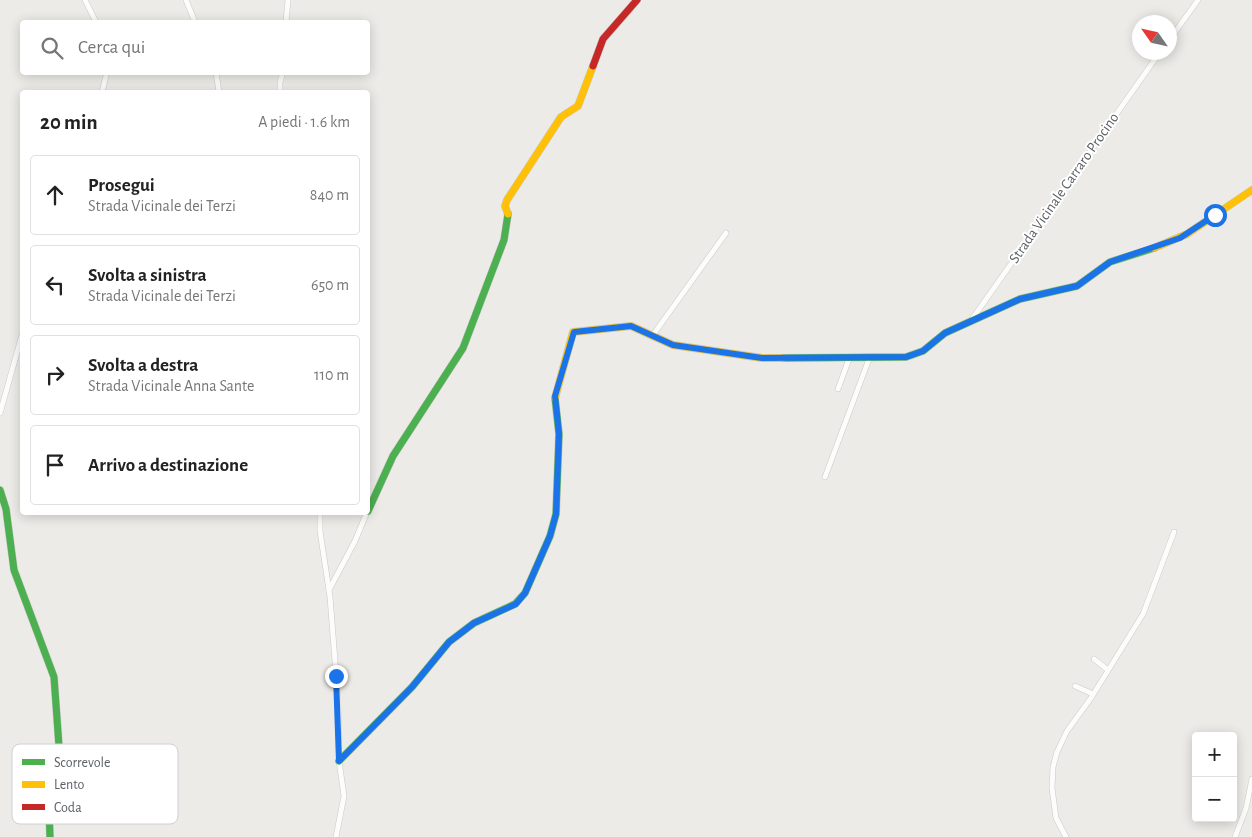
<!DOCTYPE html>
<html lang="it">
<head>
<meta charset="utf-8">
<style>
  :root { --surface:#fff; --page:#f2f2f2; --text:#222; --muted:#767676; --line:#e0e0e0 }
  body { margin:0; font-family:"Alegreya Sans",sans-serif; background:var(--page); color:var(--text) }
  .controls { position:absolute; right:15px; bottom:15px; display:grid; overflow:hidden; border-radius:5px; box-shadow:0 2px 12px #0003 }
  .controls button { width:45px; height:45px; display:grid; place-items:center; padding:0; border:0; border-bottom:1px solid var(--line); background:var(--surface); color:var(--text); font:25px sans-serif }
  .compass { position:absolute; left:1132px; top:15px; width:45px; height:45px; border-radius:50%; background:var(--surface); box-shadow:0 2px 12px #0003; rotate:304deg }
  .stop { position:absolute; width:15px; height:15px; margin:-11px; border:4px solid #1a73e8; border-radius:50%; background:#fff }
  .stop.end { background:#1a73e8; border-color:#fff; box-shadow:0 1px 5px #0008 }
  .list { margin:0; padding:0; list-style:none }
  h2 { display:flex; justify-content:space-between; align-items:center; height:65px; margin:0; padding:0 20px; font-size:21px }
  h2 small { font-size:16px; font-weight:400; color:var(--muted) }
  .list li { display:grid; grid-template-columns:32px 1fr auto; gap:15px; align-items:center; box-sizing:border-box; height:80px; margin:0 10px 10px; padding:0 10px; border:1px solid var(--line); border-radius:5px }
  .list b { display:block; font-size:19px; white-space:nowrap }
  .list p { margin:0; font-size:16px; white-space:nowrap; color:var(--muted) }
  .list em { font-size:16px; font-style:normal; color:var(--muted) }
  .icon { flex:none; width:28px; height:28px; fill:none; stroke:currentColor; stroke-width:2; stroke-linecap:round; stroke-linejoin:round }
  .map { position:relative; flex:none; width:1252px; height:837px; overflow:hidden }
  .search { position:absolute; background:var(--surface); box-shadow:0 2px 12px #0003; left:20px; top:20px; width:350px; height:55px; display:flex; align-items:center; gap:12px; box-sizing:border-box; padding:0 18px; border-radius:5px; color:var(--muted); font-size:19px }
  .panel { position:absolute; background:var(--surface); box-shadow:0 2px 12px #0003; left:20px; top:90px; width:350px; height:425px; border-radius:5px }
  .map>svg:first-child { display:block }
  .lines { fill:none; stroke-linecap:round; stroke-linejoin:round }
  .street-casing { stroke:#c9cac9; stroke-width:6 }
  .fast-casing { stroke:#c9c9c9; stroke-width:8 }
  .slow-casing { stroke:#c9c9c9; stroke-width:8 }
  .jam-casing { stroke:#c9c9c9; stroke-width:8 }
  .street { stroke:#fcfcfb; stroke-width:5 }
  .fast { stroke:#4caf50; stroke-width:7 }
  .slow { stroke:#ffc107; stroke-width:7 }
  .jam { stroke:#c62828; stroke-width:7 }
  .route { stroke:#1a73e8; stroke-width:6 }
  .labels { text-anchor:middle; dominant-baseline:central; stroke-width:4; stroke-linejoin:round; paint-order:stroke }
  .street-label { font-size:15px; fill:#5c6166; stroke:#fff }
  .key { fill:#fff; stroke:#ced0d1; stroke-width:1 }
  .key-label { font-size:14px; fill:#5c6166 }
</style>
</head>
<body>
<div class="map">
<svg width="1252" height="837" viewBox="0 0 1252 837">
  <rect width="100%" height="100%" fill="#edebe7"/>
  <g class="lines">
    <defs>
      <g id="street">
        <polyline points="85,0 96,22"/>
        <polyline points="186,0 195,22"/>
        <polyline points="286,22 288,0"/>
        <polyline points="1170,39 1198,0"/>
        <polyline points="216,72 219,92"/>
        <polyline points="102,92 107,72"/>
        <polyline points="280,92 280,82 283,72"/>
        <polyline points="970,322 1160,52"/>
        <polyline points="653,335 726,233"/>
        <polyline points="838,389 849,359"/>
        <polyline points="0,413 22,335"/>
        <polyline points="825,477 869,359"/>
        <polyline points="320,512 320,531 330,597 338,699 339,761 344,796 336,837"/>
        <polyline points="329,590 355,541 367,512"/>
        <polyline points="1094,659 1108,670"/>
        <polyline points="1075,686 1093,694"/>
        <polyline points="1066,837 1056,818 1052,788 1053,767 1057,752 1067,731 1091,698 1143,614 1174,532"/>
        <polyline points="1235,837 1246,808 1252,779"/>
      </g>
      <g id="fast">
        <polyline points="783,358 906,357 923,351 945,333 1020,299 1077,286 1110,262 1154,248"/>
        <polyline points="0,490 6,509 14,570 54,677 60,760 49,810 50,837"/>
        <polyline points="368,511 393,456 463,348 504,240 508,214"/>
        <polyline points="339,761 412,687 449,642 474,623 515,604 525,593 550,536 556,514 559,434 555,398"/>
      </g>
      <g id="slow">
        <polyline points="508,214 505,206 507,200 561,117 578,106 593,66"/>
        <polyline points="1154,248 1187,234 1252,190"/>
        <polyline points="555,398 573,332 631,326 673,345 762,358 783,358"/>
      </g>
      <polyline id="jam" points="593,66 603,39 637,0"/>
    </defs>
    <use href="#street" class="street-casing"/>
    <use href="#fast" class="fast-casing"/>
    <use href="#slow" class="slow-casing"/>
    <use href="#jam" class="jam-casing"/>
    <use href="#street" class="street"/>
    <use href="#fast" class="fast"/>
    <use href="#slow" class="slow"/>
    <use href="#jam" class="jam"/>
  </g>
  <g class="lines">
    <polyline class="route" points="336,676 339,761 412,687 449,642 474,623 516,604 525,593 550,536 556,514 559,434 555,396 574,332 631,326 673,345 762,358 906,357 923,351 945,333 1020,299 1077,286 1110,262 1180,238 1215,215"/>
  </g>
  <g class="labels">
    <g class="street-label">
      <text transform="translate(1064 188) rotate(-55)">Strada Vicinale Carraro Procino</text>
    </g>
  </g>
  <rect x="12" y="744" width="166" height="80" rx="8" class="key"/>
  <rect x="22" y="759" width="23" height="6" fill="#4caf50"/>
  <rect x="22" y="781" width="23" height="7" fill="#ffc107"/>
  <rect x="22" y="804" width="23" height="6" fill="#c62828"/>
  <g class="key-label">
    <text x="54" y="767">Scorrevole</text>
    <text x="54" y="789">Lento</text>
    <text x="54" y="812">Coda</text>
  </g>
</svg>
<div class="controls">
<button>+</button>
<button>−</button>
</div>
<svg class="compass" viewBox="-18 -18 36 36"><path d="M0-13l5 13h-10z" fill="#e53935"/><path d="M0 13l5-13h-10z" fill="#767676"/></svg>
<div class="stop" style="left:1215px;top:215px"></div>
<div class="stop end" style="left:336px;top:676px"></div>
<div class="search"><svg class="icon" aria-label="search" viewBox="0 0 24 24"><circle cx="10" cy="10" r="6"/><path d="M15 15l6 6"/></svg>Cerca qui</div>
<section class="panel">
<h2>20 min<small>A piedi · 1.6 km</small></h2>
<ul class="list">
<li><svg class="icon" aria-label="ahead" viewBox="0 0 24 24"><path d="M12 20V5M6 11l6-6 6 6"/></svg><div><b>Prosegui</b><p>Strada Vicinale dei Terzi</p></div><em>840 m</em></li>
<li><svg class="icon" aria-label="left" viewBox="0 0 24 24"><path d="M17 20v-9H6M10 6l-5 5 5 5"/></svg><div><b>Svolta a sinistra</b><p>Strada Vicinale dei Terzi</p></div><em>650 m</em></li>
<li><svg class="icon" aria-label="right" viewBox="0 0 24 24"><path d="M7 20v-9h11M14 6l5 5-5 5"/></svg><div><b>Svolta a destra</b><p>Strada Vicinale Anna Sante</p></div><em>110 m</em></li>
<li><svg class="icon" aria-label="arrive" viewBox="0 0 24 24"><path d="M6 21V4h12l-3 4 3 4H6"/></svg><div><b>Arrivo a destinazione</b></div></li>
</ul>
</section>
</div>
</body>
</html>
